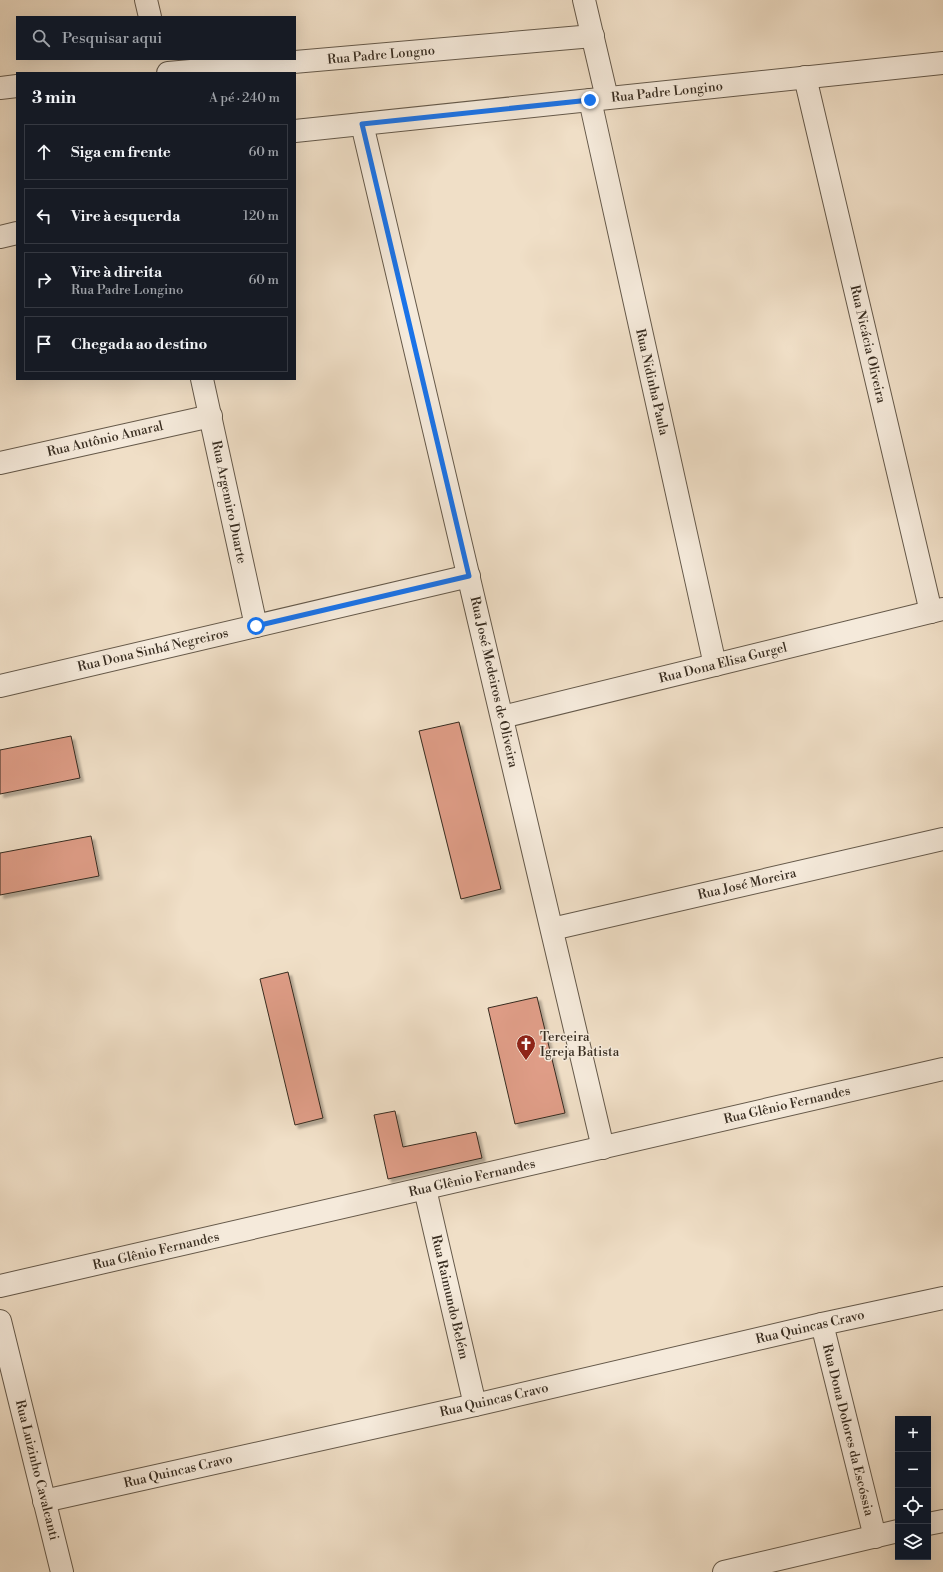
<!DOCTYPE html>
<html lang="pt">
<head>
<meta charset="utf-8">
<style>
  :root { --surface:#171b24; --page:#20242c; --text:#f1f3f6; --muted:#9ea1a6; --line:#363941 }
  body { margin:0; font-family:"Libre Bodoni",serif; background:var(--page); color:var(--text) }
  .controls { position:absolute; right:12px; bottom:12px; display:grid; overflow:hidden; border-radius:0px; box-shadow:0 4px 16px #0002 }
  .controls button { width:36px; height:36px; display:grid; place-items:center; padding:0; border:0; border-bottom:1px solid var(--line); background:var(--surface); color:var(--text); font:20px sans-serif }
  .stop { position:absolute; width:12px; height:12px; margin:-9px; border:3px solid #1a73e8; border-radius:50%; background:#fff }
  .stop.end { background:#1a73e8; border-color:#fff; box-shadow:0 1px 4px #0008 }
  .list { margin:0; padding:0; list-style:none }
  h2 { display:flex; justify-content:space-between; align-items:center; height:52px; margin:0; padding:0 16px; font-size:17px }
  h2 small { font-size:13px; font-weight:400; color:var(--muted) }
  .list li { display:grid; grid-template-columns:26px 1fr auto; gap:12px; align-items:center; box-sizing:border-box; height:56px; margin:0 8px 8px; padding:0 8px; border:1px solid var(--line); border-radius:0px }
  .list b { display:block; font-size:15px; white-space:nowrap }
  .list p { margin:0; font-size:13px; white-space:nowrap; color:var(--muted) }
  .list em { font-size:13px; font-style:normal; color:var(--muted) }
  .icon { flex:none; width:22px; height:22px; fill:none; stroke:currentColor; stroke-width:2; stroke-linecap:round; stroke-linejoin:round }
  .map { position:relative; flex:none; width:943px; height:1572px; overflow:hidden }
  .search { position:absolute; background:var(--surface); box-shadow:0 4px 16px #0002; left:16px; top:16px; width:280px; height:44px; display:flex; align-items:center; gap:10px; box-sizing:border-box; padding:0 14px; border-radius:0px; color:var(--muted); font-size:15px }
  .panel { position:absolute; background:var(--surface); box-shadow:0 4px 16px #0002; left:16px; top:72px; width:280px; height:308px; border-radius:0px }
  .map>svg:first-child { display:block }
  .building { fill:#df9d87; stroke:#372c20; filter:url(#shadow) }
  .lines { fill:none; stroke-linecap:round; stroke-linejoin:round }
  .minor-casing { stroke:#65594a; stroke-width:24 }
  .minor { stroke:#f5eadb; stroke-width:22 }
  .route { stroke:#1a73e8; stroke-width:5 }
  .labels { text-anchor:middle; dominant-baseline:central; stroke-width:3; stroke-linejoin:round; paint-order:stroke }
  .street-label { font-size:13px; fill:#372c20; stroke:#f5eadb }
  .poi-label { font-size:13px; fill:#372c20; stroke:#f5eadb; text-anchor:start }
</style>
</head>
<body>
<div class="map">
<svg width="943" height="1572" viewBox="0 0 943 1572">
  <defs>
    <filter id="shadow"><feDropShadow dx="3.5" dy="3.5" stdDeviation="1" flood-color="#0004"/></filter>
  </defs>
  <rect width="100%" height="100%" fill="#f0dfc7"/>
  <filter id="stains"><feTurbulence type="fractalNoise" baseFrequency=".005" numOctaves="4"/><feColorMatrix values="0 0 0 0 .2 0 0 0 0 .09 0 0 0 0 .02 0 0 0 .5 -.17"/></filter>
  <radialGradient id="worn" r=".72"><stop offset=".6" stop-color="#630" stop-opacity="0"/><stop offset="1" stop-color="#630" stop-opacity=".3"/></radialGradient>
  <g class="building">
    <polygon points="459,722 501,889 461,899 419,731"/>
    <polygon points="71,736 80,778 0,794 0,750"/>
    <polygon points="91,836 99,876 0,895 0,853"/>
    <polygon points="288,972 323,1118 295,1125 260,979"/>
    <polygon points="537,997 565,1113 515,1124 488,1008"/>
    <polygon points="395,1111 403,1147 476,1132 482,1158 388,1179 374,1115"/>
  </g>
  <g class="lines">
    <defs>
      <g id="minor">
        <polyline points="146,0 150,17"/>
        <polyline points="584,0 607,98"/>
        <polyline points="168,73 593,36"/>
        <polyline points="805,77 931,612"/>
        <polyline points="0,88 17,86"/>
        <polyline points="590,100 715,665"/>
        <polyline points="362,124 603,1148"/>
        <polyline points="295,131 943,63"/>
        <polyline points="0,237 17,233"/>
        <polyline points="202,379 256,626"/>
        <polyline points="0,463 211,416"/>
        <polyline points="0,686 469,576"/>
        <polyline points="502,717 943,609"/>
        <polyline points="552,929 943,839"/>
        <polyline points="425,1189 475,1405"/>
        <polyline points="0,1286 943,1069"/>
        <polyline points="0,1321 62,1572"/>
        <polyline points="822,1324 875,1537"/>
        <polyline points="44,1501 475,1405 822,1324 943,1298"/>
        <polyline points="928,1524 943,1521"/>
        <polyline points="724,1572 898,1531"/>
      </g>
    </defs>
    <use href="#minor" class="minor-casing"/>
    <use href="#minor" class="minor"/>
  </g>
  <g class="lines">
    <polyline class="route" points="256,626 469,576 362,124 590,100"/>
  </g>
  <defs>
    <symbol id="church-pin" viewBox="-11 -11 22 30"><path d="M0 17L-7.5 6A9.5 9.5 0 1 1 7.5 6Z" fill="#8f2418" stroke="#f5eadb"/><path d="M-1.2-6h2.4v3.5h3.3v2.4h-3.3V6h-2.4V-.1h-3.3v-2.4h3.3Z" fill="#fff"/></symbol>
  </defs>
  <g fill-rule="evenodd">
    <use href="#church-pin" x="515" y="1033" width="22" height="30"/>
  </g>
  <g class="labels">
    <g class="street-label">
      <text transform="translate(381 55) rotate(-5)">Rua Padre Longno</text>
      <text transform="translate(667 92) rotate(-6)">Rua Padre Longino</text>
      <text transform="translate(868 344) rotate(77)">Rua Nicácia Oliveira</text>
      <text transform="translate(652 382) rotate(77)">Rua Nidinha Paula</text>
      <text transform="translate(105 439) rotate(-13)">Rua Antônio Amaral</text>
      <text transform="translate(229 502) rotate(78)">Rua Argemiro Duarte</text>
      <text transform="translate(153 650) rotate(-13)">Rua Dona Sinhá Negreiros</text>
      <text transform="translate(723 663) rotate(-14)">Rua Dona Elisa Gurgel</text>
      <text transform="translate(494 682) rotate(77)">Rua José Medeiros de Oliveira</text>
      <text transform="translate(747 884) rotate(-13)">Rua José Moreira</text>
      <text transform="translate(787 1105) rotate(-13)">Rua Glênio Fernandes</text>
      <text transform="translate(472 1178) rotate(-13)">Rua Glênio Fernandes</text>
      <text transform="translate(156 1251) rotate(-13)">Rua Glênio Fernandes</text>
      <text transform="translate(450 1297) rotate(77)">Rua Raimundo Belém</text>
      <text transform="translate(810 1327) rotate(-13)">Rua Quincas Cravo</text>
      <text transform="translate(494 1400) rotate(-13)">Rua Quincas Cravo</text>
      <text transform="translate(848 1430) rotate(76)">Rua Dona Dolores da Escóssia</text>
      <text transform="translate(37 1470) rotate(76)">Rua Luizinho Cavalcanti</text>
      <text transform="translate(178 1471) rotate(-13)">Rua Quincas Cravo</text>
    </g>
    <g class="poi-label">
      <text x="540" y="1037">Terceira<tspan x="540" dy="15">Igreja Batista</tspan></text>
    </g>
  </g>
  <rect width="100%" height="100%" filter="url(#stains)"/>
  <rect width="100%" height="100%" fill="url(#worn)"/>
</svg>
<div class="controls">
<button>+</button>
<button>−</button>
<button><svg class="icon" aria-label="locate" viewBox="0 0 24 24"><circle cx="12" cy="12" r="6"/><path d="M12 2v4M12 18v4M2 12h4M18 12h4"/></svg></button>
<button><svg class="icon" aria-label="layers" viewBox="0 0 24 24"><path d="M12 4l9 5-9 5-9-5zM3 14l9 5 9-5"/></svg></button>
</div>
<div class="stop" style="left:256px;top:626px"></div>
<div class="stop end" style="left:590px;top:100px"></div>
<div class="search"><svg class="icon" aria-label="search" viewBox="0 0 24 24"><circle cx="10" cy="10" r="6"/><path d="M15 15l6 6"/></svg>Pesquisar aqui</div>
<section class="panel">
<h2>3 min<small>A pé · 240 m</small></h2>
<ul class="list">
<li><svg class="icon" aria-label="ahead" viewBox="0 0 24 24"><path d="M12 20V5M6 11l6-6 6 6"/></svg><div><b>Siga em frente</b></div><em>60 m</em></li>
<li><svg class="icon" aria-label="left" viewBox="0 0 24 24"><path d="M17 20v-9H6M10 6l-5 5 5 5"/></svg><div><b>Vire à esquerda</b></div><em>120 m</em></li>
<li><svg class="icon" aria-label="right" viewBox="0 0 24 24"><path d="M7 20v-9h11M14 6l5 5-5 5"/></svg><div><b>Vire à direita</b><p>Rua Padre Longino</p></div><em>60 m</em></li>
<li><svg class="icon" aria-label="arrive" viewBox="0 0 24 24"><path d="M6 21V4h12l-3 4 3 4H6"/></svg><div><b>Chegada ao destino</b></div></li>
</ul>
</section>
</div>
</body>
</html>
